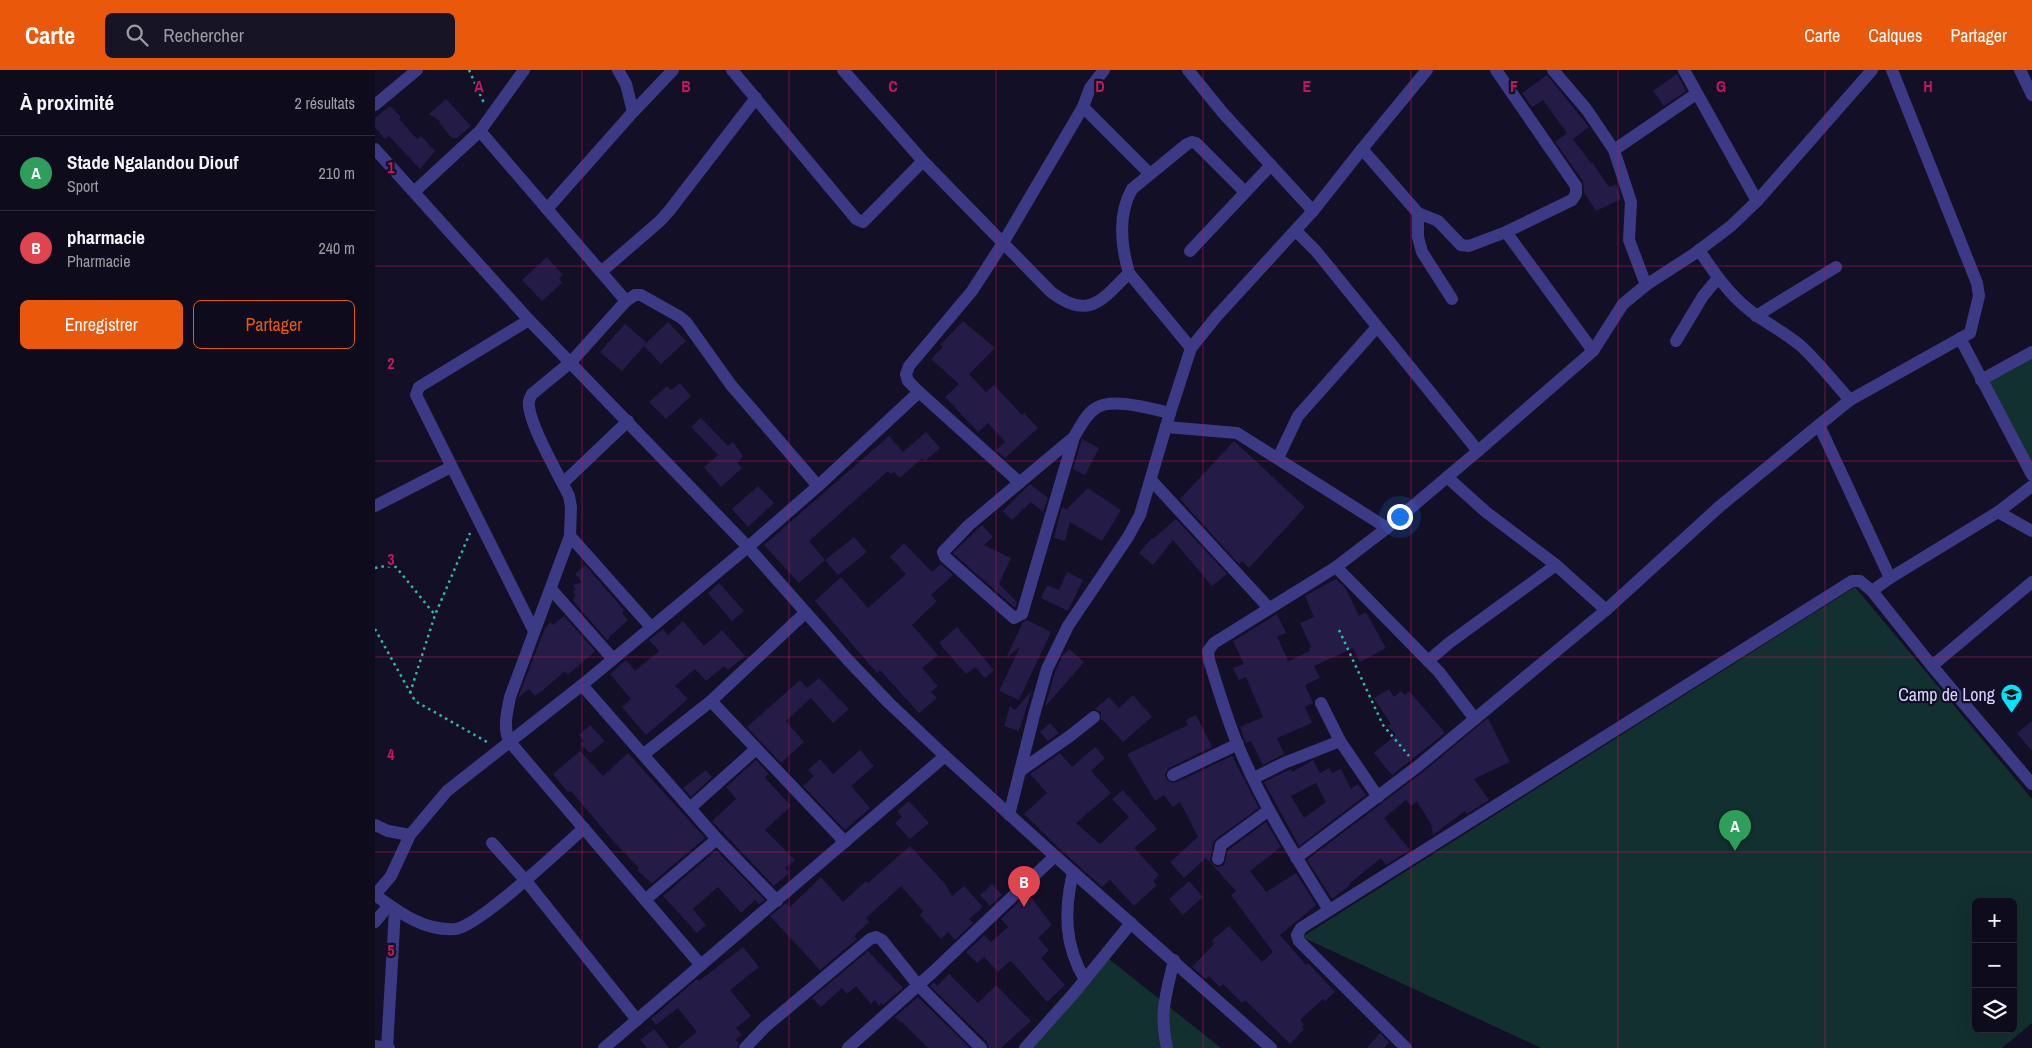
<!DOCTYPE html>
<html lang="fr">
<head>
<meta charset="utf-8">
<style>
  :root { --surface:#0e0b1c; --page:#171425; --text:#f1f3f6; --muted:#9b9ba3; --line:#2e2b3b; --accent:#ea580c }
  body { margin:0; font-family:"Archivo Narrow",sans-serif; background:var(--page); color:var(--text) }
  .controls { position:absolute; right:15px; bottom:15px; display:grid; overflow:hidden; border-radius:8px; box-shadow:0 5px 20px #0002 }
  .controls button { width:45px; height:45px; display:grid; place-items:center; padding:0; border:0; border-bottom:1px solid var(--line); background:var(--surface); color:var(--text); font:25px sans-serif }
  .you { position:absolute; left:1024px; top:446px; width:18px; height:18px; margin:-12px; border:4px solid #fff; border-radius:50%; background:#1a73e8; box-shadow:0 0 0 8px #1a73e833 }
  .badge { display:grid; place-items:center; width:32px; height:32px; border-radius:50%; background:var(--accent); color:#fff; font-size:16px; font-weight:700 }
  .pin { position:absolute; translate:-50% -41px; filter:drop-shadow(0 1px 2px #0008) }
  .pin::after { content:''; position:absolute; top:26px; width:18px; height:15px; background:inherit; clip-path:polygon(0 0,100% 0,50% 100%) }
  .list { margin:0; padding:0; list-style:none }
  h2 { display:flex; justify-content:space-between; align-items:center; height:65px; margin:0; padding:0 20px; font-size:21px }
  h2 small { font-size:16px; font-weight:400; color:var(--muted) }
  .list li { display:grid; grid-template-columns:32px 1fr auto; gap:15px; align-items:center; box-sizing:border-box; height:75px; padding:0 20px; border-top:1px solid var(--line) }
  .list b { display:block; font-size:19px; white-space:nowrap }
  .list p { margin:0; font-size:16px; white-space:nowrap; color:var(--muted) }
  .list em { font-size:16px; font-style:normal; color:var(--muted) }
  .actions { display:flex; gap:10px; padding:15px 20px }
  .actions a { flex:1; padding:11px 0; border:1px solid var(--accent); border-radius:8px; text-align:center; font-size:18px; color:var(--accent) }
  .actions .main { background:var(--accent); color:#fff }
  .icon { flex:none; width:28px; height:28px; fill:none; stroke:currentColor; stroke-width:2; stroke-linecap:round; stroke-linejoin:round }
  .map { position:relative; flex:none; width:1657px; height:978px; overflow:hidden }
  header { display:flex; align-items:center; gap:30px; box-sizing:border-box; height:70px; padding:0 25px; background:var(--accent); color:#fff }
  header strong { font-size:24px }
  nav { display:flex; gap:28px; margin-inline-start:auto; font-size:18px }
  .search { width:350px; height:45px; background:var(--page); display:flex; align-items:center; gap:12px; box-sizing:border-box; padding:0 18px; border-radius:8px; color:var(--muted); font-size:19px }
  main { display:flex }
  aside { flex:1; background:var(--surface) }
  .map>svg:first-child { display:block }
  .green { fill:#12302f; fill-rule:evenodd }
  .building { fill:#241b47; fill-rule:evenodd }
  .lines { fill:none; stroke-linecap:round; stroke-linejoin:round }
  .path { stroke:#2fb8b0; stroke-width:2.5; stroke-dasharray:2.5 4; stroke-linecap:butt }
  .minor { stroke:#3d3a85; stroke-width:12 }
  .grid { fill:none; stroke:#c2185b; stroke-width:1; stroke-opacity:0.55 }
  .labels { text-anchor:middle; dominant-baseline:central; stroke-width:4.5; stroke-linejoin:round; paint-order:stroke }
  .poi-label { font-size:18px; fill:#d9d4ff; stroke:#130f26; text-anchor:end }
  .grid-label { font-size:16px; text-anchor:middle; font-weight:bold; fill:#c2185b; stroke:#130f26; stroke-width:4.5; stroke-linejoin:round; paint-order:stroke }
</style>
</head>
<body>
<header>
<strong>Carte</strong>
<div class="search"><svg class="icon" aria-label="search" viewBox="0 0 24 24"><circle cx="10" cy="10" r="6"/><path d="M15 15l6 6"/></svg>Rechercher</div>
<nav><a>Carte</a><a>Calques</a><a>Partager</a></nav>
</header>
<main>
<aside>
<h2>À proximité<small>2 résultats</small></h2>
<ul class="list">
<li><span class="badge" style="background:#2e9e5b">A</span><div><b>Stade Ngalandou Diouf</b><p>Sport</p></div><em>210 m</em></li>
<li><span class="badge" style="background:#e0444e">B</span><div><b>pharmacie</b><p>Pharmacie</p></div><em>240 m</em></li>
</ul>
<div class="actions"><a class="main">Enregistrer</a><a>Partager</a></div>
</aside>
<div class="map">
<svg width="1657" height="978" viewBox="0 0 1657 978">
  <rect width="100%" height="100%" fill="#130f26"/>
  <g class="green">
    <polygon points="1657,282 1657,400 1608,310"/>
    <path d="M 1480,517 L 1657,729 L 1657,953 L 1627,978 L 1166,978 L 927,867 ZM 1601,832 L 1638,832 L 1638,959 L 1601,959 Z"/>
    <polygon points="734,889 846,978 654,978"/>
  </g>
  <g class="building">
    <polygon points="1302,4 1311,21 1289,36 1278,21"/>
    <polygon points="1172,5 1214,57 1198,69 1216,93 1217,92 1234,117 1241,114 1246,129 1221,141 1209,122 1208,111 1180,72 1192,63 1168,30 1157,37 1147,23"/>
    <polygon points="71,29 96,56 82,68 77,68 64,53 65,51 54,44"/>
    <polygon points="15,36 26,47 24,49 42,69 46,66 60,81 45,99 14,66 10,69 0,57 0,48"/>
    <polygon points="172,187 188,205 184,208 187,213 167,231 147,210"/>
    <polygon points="588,251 620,278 594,304 611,322 619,315 647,345 649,343 663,358 630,388 621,380 630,372 613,353 603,362 570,327 584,314 556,289 568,277 565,275"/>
    <polygon points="293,252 311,271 286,294 269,276 247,301 225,282 250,254 272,273 269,275"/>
    <polygon points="305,313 316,326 291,349 274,332 292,316 296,320"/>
    <polygon points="326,348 353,376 358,372 368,386 362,393 367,398 346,417 329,397 343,385 316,357"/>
    <polygon points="551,362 565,378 550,391 547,388 525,408 519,402 516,404 513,401 434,471 450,490 479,467 492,482 463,505 450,490 424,513 389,475 514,366 528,382"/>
    <polygon points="707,369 724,378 710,405 698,399"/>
    <polygon points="859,371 930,437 874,498 867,491 864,494 805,429"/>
    <polygon points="655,414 673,428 668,442 656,432 637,450 628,441"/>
    <polygon points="383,416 399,433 373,457 357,439"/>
    <polygon points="713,418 746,440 727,471 695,452 690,471 679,468 686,440 688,437 691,440"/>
    <polygon points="801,449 852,504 837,516 798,470 778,495 764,483 777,468 778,469"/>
    <polygon points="607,455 618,467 609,475 636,488 624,514 642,532 640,538 578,483"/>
    <polygon points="529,473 557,502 566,494 578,505 556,525 562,531 537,555 563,585 547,598 563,616 556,622 562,628 544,643 505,600 502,603 440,531 466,507 493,538 531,504 515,487"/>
    <polygon points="210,495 249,540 247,543 253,550 234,567 235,568 232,570 199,532 198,529 201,525 198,522 201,519 198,515 207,512 200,504"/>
    <polygon points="692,502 708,510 693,541 666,528 672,515 684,520"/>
    <polygon points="961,509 971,519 984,546 991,542 1011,578 985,592 978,578 939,596 945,608 930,615 938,633 930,637 937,653 902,668 909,684 888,695 876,671 871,673 865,657 888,647 871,607 864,610 858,598 869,594 858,571 902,544 911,563 902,566 913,591 935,581 934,578 936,577 925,553 939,547 930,526"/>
    <polygon points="344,513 369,541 357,551 333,523"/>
    <polygon points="189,546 220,581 193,605 190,601 167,621 160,626 154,619 143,628 170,558 176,552 178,555"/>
    <polygon points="652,550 676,562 644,630 624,621 645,577 631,588 648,552"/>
    <polygon points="308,551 329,576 347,560 370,586 353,600 349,596 331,611 320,599 300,616 313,629 271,665 247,637 256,629 235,604 251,590 260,601 284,581 274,570 288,559 293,565"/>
    <polygon points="582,557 619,600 610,608 600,597 591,604 564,573"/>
    <polygon points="694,579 709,592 670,637 680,602 688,585"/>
    <polygon points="444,608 474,639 458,653 436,628 411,651 429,672 406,693 372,657 425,610 432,618"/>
    <polygon points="1014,619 1019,627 1026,621 1030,625 1034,621 1070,663 1017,705 999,683 1021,665 1013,656 1016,654 999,628"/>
    <polygon points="657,620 644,661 629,656 635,636 640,640"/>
    <polygon points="758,625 777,647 748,672 728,650 726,651 726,642 720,639 734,627 744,638"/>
    <polygon points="821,645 837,677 794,698 790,704 791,709 797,713 802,712 857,686 884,738 841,769 838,773 835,792 842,797 849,795 853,780 891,752 906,777 875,801 891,822 921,803 941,835 905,865 931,895 933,893 960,922 950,931 948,929 925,950 929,955 927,957 929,959 915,974 870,930 867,933 848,914 845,917 834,906 831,909 817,897 839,874 837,872 838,869 854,856 887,892 898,882 856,825 861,821 831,788 809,808 795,792 823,767 805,732 798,737 789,725 780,731 752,684 813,655 811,650"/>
    <polygon points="1113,648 1135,692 1099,709 1114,730 1092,744 1090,741 1058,765 1056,754 1042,731 1036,736 1031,730 1009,748 1035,780 1011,795 1006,788 974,814 975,815 957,829 932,790 1048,702"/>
    <polygon points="1657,651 1657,681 1642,663"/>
    <polygon points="675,653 684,663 673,671 665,662"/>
    <polygon points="215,655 230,671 215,683 205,674 209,671 204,665"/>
    <polygon points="720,677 730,688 716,701 736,723 701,753 725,774 754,747 737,729 748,720 782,759 759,778 784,805 778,811 782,815 759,836 735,810 727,817 684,778 649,744 672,723 655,704 685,683 697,697"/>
    <polygon points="485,680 499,696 476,716 495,738 470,760 428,716 439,706 433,700 445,689 458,704"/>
    <polygon points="205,681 228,706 253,683 330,768 277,813 275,812 262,800 264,798 240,773 196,721 193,722 178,704"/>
    <polygon points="381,690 394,704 390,707 392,710 416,736 390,760 420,790 410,798 414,803 399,816 337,751 361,729 351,717"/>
    <path d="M 938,690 L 945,703 L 954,698 L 957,703 L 966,699 L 976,719 L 983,714 L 991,725 L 924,776 L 889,712 L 916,699 L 917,702 ZM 941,713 L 951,732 L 929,748 L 916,726 Z"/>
    <polygon points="331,700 337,707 316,727 308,718"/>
    <polygon points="534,731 554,753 535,769 520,753 527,747 522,741"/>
    <polygon points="535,776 570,814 577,826 589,816 608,837 594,849 598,853 580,870 573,862 566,869 545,845 548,841 526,816 491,848 494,852 479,866 482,869 445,900 395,846 411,833 415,837 446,807 468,832 491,811 493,813"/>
    <polygon points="341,780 390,830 384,834 380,830 366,843 343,817 318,839 331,855 322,863 288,826"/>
    <polygon points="814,811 828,827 808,845 794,829"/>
    <polygon points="617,814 627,825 615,836 605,825"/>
    <polygon points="653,823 677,855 663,868 674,880 666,888 690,915 672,932 639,894 635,891 623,902 609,887 602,893 591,882 609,865 616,872 633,857 626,849"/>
    <polygon points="368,877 384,897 355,920 376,946 361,958 367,965 360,970 364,972 362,978 302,978 322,962 303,938 281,955 276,949 322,909 324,911"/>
    <polygon points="493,881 528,918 508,935 506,933 504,936 500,930 496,934 481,916 472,924 467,918 446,937 437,928"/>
    <polygon points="574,904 603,933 621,915 656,951 626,978 614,978 612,972 555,916 559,912 562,916"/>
    <polygon points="543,927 595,978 553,978 527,952 526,953 520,947"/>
    <polygon points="279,959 294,978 272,978 265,970"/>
    <polygon points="1005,963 1014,972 1009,978 992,978"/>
  </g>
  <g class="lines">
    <g class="path">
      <polyline points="94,0 109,33"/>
      <polyline points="0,498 10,496 21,497 60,545"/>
      <polyline points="0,559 40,631 112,672"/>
      <polyline points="964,560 1008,655 1034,686"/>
      <polyline points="35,623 60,545 95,463"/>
    </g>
    <g class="minor">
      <polyline points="243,0 251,14 258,42"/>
      <polyline points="357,0 481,149 488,152 548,91"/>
      <path d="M 468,0 L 548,91 L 676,222 C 714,251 727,230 754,203"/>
      <polyline points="813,0 848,43 938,141"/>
      <polyline points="1178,0 1212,40 1239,80 1256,132 1254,170 1271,215"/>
      <polyline points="1309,0 1382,131"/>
      <polyline points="1645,0 1657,25"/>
      <polyline points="0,35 42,0"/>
      <polyline points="708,37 775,104"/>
      <polyline points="105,61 251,231"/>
      <polyline points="0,79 154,250 373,477 472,589 513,632 570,686 680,786 896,978"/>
      <polyline points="987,79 1043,143 1063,151 1086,175 1094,176 1131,162 1197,130 1201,124 1201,116 1121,0"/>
      <polyline points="1239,80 1321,24"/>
      <polyline points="40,121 105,61 149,0"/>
      <polyline points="172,139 258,42 298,0"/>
      <polyline points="1043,143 1043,167 1047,182 1077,229"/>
      <polyline points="921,161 941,181 1103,381"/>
      <polyline points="1131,162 1218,281"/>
      <path d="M 1324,180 C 1338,201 1353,223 1373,239 C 1390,253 1410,262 1426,276 C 1444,293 1459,312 1475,330"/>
      <polyline points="815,181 896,95"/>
      <polyline points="226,202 285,151 294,141 381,28"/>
      <polyline points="1381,246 1461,197"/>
      <polyline points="154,250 44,317 41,325 159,561"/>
      <polyline points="1585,268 1657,405"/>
      <polyline points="1301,271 1328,226 1343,208"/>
      <path d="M 816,278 L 754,203 C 746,176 743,144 757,119 L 812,74 L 817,72 L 821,73 L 870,122"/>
      <polyline points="1606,310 1657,282"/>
      <polyline points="1444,355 1515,508"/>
      <polyline points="791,357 862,363 1012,458"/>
      <path d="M 699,367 L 594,455 L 568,482 L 570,487 L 639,548 L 647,544 L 699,367 C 705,357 711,344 721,338 C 737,327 776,339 795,343"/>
      <polyline points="903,388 923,346 1002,257"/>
      <polyline points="1072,407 1111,442 1181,495 1231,540"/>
      <polyline points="777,411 894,538"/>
      <polyline points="644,412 544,322 533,311 531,304 534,296 597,221 628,173 708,37 715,18 729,0"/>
      <polyline points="188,413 253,351"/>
      <polyline points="0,436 76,397"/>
      <polyline points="1623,442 1657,461"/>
      <polyline points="195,466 276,557"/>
      <polyline points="961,497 1064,602 1100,649"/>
      <polyline points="176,519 238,589"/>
      <polyline points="1497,521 1515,508 1623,442 1657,416"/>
      <polyline points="1053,591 1074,573 1181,495"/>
      <polyline points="1557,596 1657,512"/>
      <polyline points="207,615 342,769 402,831"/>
      <polyline points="336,631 470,772"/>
      <polyline points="946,633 965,671 1003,727"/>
      <polyline points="269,684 336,631 430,543"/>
      <polyline points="645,701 695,666 719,647"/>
      <polyline points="798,705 863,674"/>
      <polyline points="879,708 909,693 965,671"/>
      <polyline points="315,738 381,679"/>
      <polyline points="634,745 659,645 672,599 693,556 753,467 765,445 795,343 816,278 841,247 938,141 987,79 1052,0"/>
      <polyline points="0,755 13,761 35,765"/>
      <polyline points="117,773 151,811 262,950"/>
      <polyline points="921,788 1043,696 1231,540 1344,437 1444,355 1475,330 1595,263 1604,226 1602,213 1517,0"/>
      <polyline points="843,789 846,775 894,740"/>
      <path d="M 698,802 C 689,841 689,875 710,910"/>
      <polyline points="0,825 16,806 35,765 72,721 207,615 373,477 443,416 544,322"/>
      <path d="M 0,825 C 24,842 48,861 80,859 C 103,857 188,777 209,758"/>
      <polyline points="271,829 342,769"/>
      <path d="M 954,840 C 920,786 886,732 862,673 C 851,646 843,618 834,590 L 833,581 L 839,573 L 961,497 L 1012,458 L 1103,381 L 1218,281 L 1248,234 L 1271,215 L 1319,184 L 1356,156 L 1382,131 L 1497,0"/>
      <polyline points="0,852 14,835"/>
      <path d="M 325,894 L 134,671 C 128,656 132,643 135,627 L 195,466 L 196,437 L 194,426 C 185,407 151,350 154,331 C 154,330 156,326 157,324 L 196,292 L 251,231 L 260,225 L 266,225 L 305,247 L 311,252 L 356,315 L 443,416"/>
      <polyline points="0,976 14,978"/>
      <polyline points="12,978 20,840"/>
      <polyline points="229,978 570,686"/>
      <polyline points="370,978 390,957 495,869 501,867 507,870 543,915 606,978"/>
      <polyline points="473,978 558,902 680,786"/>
      <polyline points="650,978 699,923 756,853"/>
      <path d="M 792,978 C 784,942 791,925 799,890"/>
      <polyline points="1031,978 924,871 922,865 926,858 1477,511 1485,511 1497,521 1557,596 1657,714"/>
    </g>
  </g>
  <path class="grid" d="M 207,0 L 207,978M 414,0 L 414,978M 621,0 L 621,978M 828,0 L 828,978M 1036,0 L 1036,978M 1243,0 L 1243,978M 1450,0 L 1450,978M 0,196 L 1657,196M 0,391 L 1657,391M 0,587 L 1657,587M 0,782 L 1657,782"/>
  <defs>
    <symbol id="school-pin" viewBox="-11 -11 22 30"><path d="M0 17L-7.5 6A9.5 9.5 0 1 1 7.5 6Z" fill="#00e5ff" stroke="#130f26"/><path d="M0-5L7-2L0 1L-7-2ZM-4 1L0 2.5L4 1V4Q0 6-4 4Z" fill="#111"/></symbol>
  </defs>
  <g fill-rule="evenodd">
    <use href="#school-pin" x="1624" y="612" width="25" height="34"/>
  </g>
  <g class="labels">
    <g class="poi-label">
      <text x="1620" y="624">Camp de Long</text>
    </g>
  </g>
  <g class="grid-label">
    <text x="104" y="22">A</text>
    <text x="311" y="22">B</text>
    <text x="518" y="22">C</text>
    <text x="725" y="22">D</text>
    <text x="932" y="22">E</text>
    <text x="1139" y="22">F</text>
    <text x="1346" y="22">G</text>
    <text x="1553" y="22">H</text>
    <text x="16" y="103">1</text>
    <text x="16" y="299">2</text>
    <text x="16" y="495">3</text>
    <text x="16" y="690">4</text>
    <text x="16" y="886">5</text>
  </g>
</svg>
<div class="controls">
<button>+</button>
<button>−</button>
<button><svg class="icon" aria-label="layers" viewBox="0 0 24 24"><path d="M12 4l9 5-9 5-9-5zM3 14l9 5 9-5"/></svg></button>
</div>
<div class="you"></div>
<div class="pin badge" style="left:1360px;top:781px;background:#2e9e5b">A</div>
<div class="pin badge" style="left:649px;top:837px;background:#e0444e">B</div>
</div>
</main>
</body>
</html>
